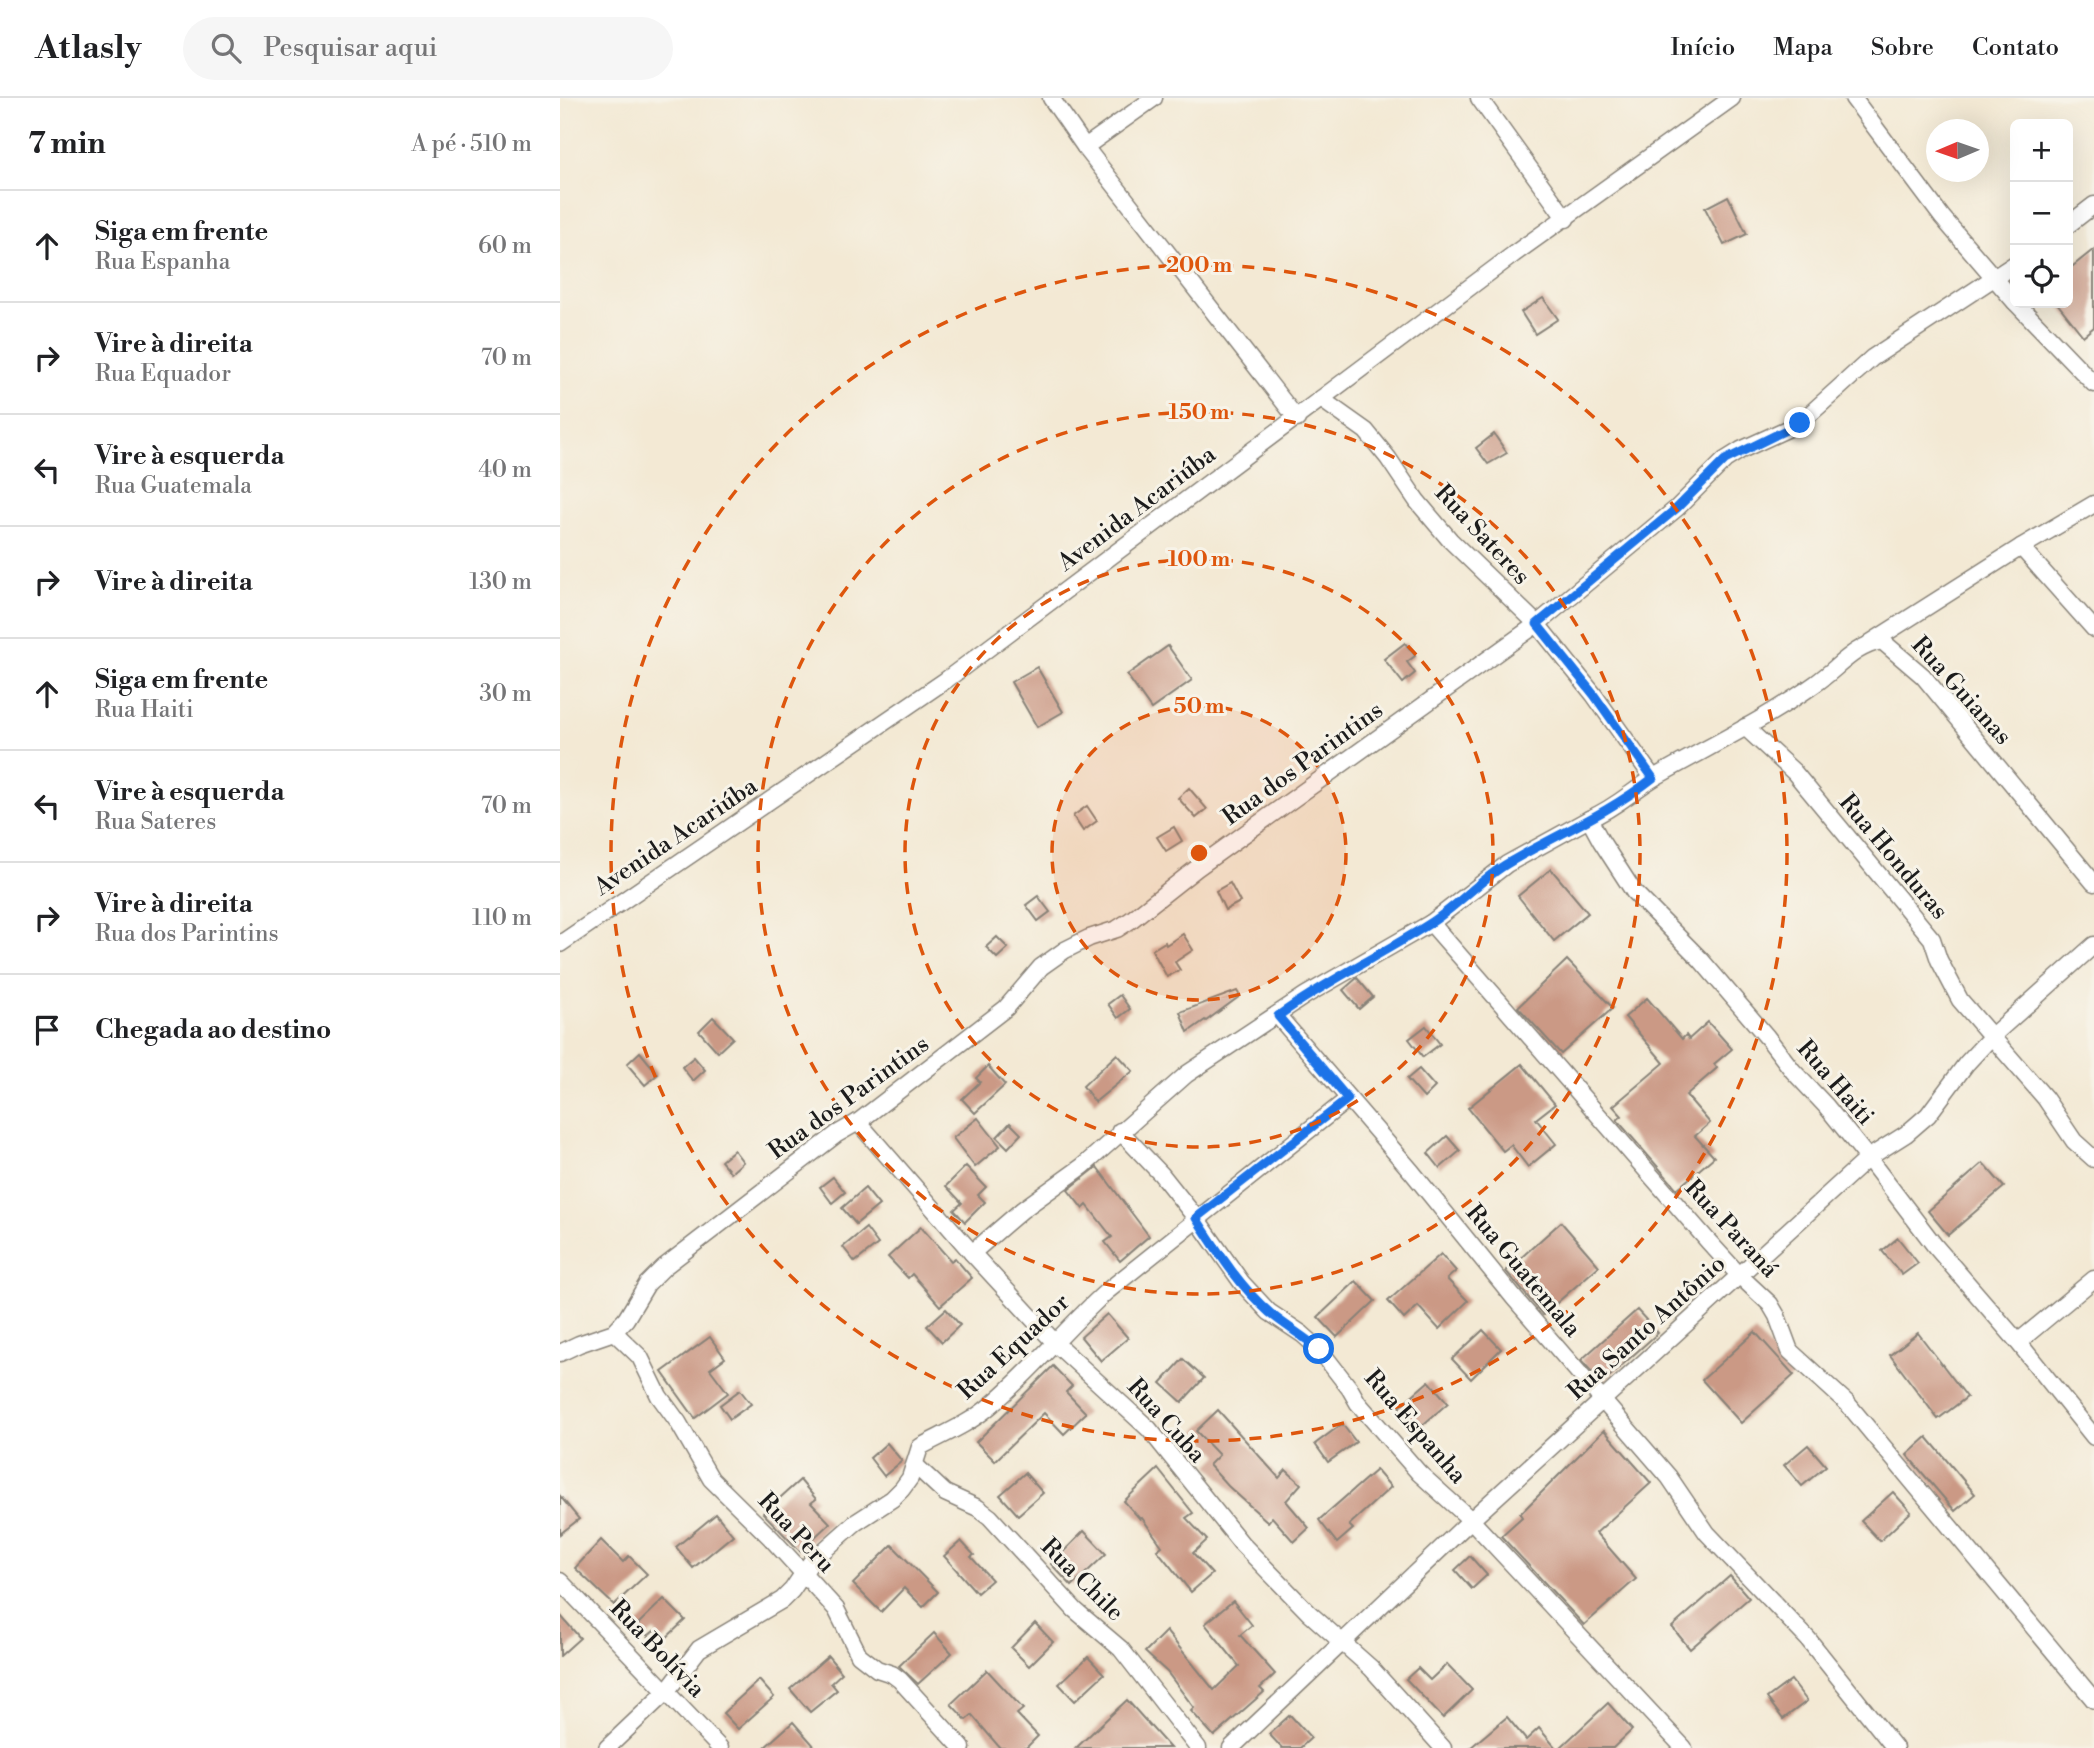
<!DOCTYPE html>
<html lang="pt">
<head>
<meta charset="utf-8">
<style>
  :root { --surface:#fff; --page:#f6f6f6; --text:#202124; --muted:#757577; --line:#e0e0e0 }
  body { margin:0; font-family:"Libre Bodoni",serif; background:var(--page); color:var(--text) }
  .controls { position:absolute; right:21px; top:21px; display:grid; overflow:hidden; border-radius:10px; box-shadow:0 7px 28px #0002 }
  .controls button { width:63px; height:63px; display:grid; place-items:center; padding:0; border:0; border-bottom:2px solid var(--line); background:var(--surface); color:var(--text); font:35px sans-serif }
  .compass { position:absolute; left:1366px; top:21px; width:63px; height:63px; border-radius:50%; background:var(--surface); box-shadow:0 7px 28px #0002; rotate:268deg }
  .stop { position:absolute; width:21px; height:21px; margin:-16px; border:5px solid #1a73e8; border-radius:50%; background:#fff }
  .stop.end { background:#1a73e8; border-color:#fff; box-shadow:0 2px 7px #0008 }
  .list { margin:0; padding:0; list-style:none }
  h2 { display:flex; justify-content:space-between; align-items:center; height:91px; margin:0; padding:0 28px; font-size:30px }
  h2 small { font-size:23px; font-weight:400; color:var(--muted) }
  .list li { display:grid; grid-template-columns:46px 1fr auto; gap:21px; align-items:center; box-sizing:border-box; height:112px; padding:0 28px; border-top:2px solid var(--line) }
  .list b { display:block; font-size:26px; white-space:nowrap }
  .list p { margin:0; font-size:23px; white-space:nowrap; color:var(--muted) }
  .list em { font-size:23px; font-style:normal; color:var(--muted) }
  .icon { flex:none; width:38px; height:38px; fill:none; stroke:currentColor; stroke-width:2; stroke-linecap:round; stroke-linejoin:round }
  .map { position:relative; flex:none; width:1534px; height:1650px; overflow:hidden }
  header { display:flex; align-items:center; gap:42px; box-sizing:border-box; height:98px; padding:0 35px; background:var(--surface); border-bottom:2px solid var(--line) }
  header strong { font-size:33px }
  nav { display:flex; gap:38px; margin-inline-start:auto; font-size:24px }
  .search { width:490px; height:63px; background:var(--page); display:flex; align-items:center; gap:18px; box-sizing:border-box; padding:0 24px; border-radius:38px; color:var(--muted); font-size:26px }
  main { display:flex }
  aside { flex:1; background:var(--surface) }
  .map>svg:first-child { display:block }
  .building { fill:#cb9985 }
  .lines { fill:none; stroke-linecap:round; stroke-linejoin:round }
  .minor-casing { stroke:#888278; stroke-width:19 }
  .minor { stroke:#fff; stroke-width:16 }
  .route { stroke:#1a73e8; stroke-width:9 }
  .ring { fill:none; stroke:#de560d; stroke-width:3.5; stroke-dasharray:12 9 }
  .labels { text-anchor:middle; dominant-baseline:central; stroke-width:6; stroke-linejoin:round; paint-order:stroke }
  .street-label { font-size:24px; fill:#1c1c1c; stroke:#f7f3e8 }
  .centre { fill:#de560d; stroke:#f7f3e8; stroke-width:3.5 }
  .ring-label { font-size:21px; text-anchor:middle; font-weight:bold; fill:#de560d; stroke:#f7f3e8; stroke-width:6; stroke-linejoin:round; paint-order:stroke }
</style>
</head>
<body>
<header>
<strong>Atlasly</strong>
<div class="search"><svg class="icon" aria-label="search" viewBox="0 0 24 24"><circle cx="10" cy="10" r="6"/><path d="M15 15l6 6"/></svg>Pesquisar aqui</div>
<nav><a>Início</a><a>Mapa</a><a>Sobre</a><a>Contato</a></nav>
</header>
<main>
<aside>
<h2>7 min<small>A pé · 510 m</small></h2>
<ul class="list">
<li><svg class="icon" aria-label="ahead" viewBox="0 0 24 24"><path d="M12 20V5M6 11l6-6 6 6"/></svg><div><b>Siga em frente</b><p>Rua Espanha</p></div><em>60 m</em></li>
<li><svg class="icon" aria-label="right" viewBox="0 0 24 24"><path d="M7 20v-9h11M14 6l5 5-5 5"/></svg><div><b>Vire à direita</b><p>Rua Equador</p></div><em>70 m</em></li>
<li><svg class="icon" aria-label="left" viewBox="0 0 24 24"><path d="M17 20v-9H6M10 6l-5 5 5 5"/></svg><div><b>Vire à esquerda</b><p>Rua Guatemala</p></div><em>40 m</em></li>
<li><svg class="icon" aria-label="right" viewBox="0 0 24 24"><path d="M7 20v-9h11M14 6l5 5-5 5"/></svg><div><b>Vire à direita</b></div><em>130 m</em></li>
<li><svg class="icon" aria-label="ahead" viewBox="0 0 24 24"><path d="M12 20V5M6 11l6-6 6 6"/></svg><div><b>Siga em frente</b><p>Rua Haiti</p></div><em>30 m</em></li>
<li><svg class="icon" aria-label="left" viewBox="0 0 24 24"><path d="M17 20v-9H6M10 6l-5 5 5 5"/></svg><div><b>Vire à esquerda</b><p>Rua Sateres</p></div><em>70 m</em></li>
<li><svg class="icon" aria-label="right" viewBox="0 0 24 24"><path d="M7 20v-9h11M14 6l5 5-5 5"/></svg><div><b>Vire à direita</b><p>Rua dos Parintins</p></div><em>110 m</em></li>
<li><svg class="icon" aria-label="arrive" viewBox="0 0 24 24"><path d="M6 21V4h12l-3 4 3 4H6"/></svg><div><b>Chegada ao destino</b></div></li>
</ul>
</aside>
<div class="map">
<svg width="1534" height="1650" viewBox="0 0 1534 1650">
  <rect width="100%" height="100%" fill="#f7f3e8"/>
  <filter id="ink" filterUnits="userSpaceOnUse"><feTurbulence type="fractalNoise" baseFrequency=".0143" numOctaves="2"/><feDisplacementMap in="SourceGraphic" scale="14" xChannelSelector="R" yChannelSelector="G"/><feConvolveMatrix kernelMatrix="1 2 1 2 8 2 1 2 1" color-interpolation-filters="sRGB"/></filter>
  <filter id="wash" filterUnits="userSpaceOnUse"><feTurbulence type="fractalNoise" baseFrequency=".00686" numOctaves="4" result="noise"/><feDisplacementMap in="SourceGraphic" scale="28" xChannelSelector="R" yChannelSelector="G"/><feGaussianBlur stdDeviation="1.57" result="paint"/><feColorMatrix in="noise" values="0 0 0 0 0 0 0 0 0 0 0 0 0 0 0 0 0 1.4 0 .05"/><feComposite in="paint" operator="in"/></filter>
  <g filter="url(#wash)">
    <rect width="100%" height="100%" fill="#f3e9d4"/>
    <g id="blocks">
      <g class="building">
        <polygon points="1168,98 1187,136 1164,147 1145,110"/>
        <polygon points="1534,151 1534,229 1523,238 1497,205 1508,205 1508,172"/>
        <polygon points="983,200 998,221 975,236 961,214"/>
        <polygon points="934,336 947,355 928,366 916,350"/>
        <polygon points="845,545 855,558 847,564 855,575 843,585 824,561"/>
        <polygon points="608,548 632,582 591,611 567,577"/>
        <polygon points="477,569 503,614 477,629 451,584"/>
        <polygon points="629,690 647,711 636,720 618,700"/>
        <polygon points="527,708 537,723 523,733 513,718"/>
        <polygon points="614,729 622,743 606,753 597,739"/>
        <polygon points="991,771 1028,815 994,843 958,798"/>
        <polygon points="670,785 680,804 665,812 656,793"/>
        <polygon points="478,798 490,814 478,823 466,807"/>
        <polygon points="623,836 633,852 615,864 620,872 607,879 592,852 605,844 606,847"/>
        <polygon points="437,839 448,850 437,860 426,849"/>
        <polygon points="1007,862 1053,910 1001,956 958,909"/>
        <polygon points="797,880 813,899 799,911 783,892"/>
        <polygon points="677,893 680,898 646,923 645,922 628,934 620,914"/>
        <polygon points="560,897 570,911 558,920 548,906"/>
        <polygon points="1087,900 1122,941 1126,937 1129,941 1148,924 1172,951 1154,966 1157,970 1126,997 1150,1025 1135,1038 1154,1059 1117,1091 1057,1022 1062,1018 1053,1008 1104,965 1065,919"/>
        <polygon points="153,919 173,940 158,954 139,933"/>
        <polygon points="866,928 880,946 863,959 849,941"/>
        <polygon points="80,954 98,976 85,987 67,966"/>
        <polygon points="557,956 573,973 535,1004 523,988"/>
        <polygon points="134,959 145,972 133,983 122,969"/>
        <polygon points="962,966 995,1006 976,1021 996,1046 968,1069 951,1047 943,1053 908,1010"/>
        <polygon points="428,968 445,987 415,1015 402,1001 420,984 416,980"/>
        <polygon points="859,971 875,989 864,1000 847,981"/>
        <polygon points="418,1020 440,1048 415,1069 393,1040"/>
        <polygon points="450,1025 461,1036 448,1050 437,1039"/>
        <polygon points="887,1038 900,1053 880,1070 868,1055"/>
        <polygon points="174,1052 183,1064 171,1075 161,1063"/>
        <polygon points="1423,1065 1444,1089 1388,1137 1368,1113"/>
        <polygon points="406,1068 426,1089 418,1097 425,1104 405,1124 394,1112 402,1105 386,1088"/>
        <polygon points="537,1069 589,1138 560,1163 545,1144 552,1139 527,1107 523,1111 508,1092"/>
        <polygon points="273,1079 285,1094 272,1105 260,1089"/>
        <polygon points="305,1090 319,1107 296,1126 282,1110"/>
        <polygon points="1001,1124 1039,1168 983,1217 946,1173"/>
        <polygon points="361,1129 391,1163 395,1160 412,1180 380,1208 352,1176 348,1180 328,1159"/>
        <polygon points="306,1130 318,1146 295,1164 283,1149"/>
        <polygon points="1338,1140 1358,1165 1342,1177 1322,1153"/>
        <polygon points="881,1156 896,1173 887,1181 908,1203 879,1231 858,1208 844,1221 828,1203"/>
        <polygon points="796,1183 815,1203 777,1239 758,1219"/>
        <polygon points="386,1211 400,1227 382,1244 367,1228"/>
        <polygon points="1077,1212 1098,1235 1042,1285 1021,1262"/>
        <polygon points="547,1216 568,1240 541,1263 521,1239"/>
        <polygon points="923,1232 941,1251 911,1281 892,1261"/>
        <polygon points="1195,1234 1234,1277 1181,1325 1142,1282"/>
        <polygon points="1358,1235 1407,1299 1378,1321 1330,1257"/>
        <polygon points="150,1239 165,1260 150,1271 168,1295 135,1320 102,1274"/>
        <polygon points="623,1261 644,1280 622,1304 601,1285"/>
        <polygon points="493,1268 512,1288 506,1294 526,1315 504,1336 484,1315 435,1363 416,1344"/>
        <polygon points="869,1283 888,1305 858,1331 839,1309"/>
        <polygon points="180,1292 191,1306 170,1321 160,1307"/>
        <polygon points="658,1312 719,1380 726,1372 741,1386 726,1403 749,1430 734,1444 712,1419 708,1424 668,1388 649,1367 659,1357 636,1333"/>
        <polygon points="782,1326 796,1344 768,1364 755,1346"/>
        <polygon points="1044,1332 1091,1385 1036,1435 1076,1481 1024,1527 941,1438 962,1419 960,1416"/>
        <polygon points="1367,1339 1415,1396 1395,1413 1347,1357"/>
        <polygon points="327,1345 342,1363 324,1378 310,1360"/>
        <polygon points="1248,1347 1266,1368 1242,1388 1224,1367"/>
        <polygon points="598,1371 633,1415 626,1420 647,1442 633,1455 652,1476 631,1494 597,1452 602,1448 582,1420 580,1421 564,1403"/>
        <polygon points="816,1372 831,1389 789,1427 793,1431 777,1445 759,1422"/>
        <polygon points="465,1375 483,1395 458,1417 440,1397"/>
        <polygon points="240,1382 256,1401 251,1405 270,1425 240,1453 203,1415"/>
        <polygon points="1333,1394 1351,1414 1320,1443 1301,1423"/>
        <polygon points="0,1398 19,1421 0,1436"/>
        <polygon points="156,1416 173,1437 133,1470 116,1449"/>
        <polygon points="524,1433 546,1456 512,1488 491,1466"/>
        <polygon points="41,1442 63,1464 69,1458 87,1476 54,1507 15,1470"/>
        <polygon points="401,1443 414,1457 411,1459 432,1482 417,1495 384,1458"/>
        <polygon points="332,1447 378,1494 363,1509 344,1490 321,1514 293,1486"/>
        <polygon points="910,1458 927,1477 912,1491 895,1472"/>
        <polygon points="1170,1478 1189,1500 1130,1551 1112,1529"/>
        <polygon points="104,1501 125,1522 103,1543 94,1533 88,1538 77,1527"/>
        <polygon points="673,1503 692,1527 680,1537 715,1576 700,1590 704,1594 654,1638 631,1613 634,1610 607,1574 585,1554 606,1533 654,1592 679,1568 645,1526"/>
        <polygon points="0,1517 20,1540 0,1558"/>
        <polygon points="475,1525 493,1544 469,1568 451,1550"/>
        <polygon points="374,1535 392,1555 358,1586 339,1568"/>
        <polygon points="268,1558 282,1575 271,1585 277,1592 250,1614 230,1591"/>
        <polygon points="528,1559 544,1576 515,1603 499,1586"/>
        <polygon points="887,1566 912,1592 883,1620 846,1581 858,1570 870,1582"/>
        <polygon points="427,1572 463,1611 457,1616 478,1638 466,1650 440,1650 412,1617 406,1622 391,1606"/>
        <polygon points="199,1582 214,1599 178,1631 163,1615"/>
        <polygon points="1231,1582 1247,1603 1223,1621 1207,1600"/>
        <polygon points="567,1602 610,1650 516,1650"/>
        <polygon points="1048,1605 1072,1632 1053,1650 1000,1650"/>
        <polygon points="730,1617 751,1640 740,1650 722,1650 709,1636"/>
        <polygon points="947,1619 966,1642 979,1630 996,1650 910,1650"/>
        <polygon points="233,1624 256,1650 204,1650"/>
      </g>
    </g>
  </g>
  <g filter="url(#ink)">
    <use href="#blocks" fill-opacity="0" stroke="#888278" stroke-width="2"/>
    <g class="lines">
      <defs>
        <g id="minor">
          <polyline points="491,0 525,49 737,321"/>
          <polyline points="919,0 1006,121"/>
          <polyline points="1293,0 1382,119 1455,204"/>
          <polyline points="525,49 594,0"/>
          <polyline points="1508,127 1534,107"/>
          <polyline points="1456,205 1534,286"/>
          <polyline points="761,301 806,333 828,360 857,403 890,442 977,526 1034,597 1093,680"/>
          <polyline points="1461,449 1534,531"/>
          <polyline points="1310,545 1461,449 1534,406"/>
          <polyline points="1185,629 1234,674 1372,841 1379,862 1400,902 1485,1000 1514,1043 1534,1061"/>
          <path d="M 1534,785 L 1363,578 L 1322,543 C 1295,547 1277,571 1255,586 C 1206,621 1150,648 1097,678 C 1073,692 1057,709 1029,721 L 1041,743 L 1074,794 L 1141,862 L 1207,939 L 1233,973 L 1266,1008 L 1308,1060 L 1375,1148 L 1458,1244 L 1534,1339"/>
          <polyline points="871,825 1148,1143 1180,1178 1210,1206 1217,1218 1230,1253 1287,1305 1534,1602"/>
          <polyline points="0,846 386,582 954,156 1172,0"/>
          <polyline points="718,918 852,1074 954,1200 1109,1379 1147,1435 1248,1541 1335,1650"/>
          <polyline points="298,1024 412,1155 496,1246 589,1331 681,1445 749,1515 811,1570 883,1650"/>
          <polyline points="560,1033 601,1076 636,1120 682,1185 709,1214 742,1236 759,1251 790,1291 798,1305 859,1375 911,1422 1124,1650"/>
          <polyline points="412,1155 462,1112 523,1068 627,976 746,897 871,825 947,766 1029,721"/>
          <polyline points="54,1234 80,1259 99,1298 118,1324 151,1381 211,1440 276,1511 299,1557 317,1571 332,1576 340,1582 402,1650"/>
          <polyline points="1458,1244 1534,1181"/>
          <polyline points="0,1255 19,1246 54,1234 66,1221 87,1186 104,1169 277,1036 298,1024 446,910 481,869 505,852 529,840 557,831 571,822 637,770 977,526 1117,410 1165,362 1181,352 1240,325 1312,260 1455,166"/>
          <polyline points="355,1367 385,1395 418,1410 430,1419 515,1512 561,1551 638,1650"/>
          <polyline points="0,1483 160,1650"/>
          <path d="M 47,1650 L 106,1594 L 139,1551 L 222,1502 L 232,1492 L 251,1464 L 295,1425 L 332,1401 L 342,1391 L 350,1380 L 360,1349 C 384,1336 409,1326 430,1308 C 472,1273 506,1230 546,1194 L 788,1001"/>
          <polyline points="671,1650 911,1422 1308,1060 1346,1036 1368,1017 1406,966 1432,938 1534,847"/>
        </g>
      </defs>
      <use href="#minor" class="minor-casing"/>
      <use href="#minor" class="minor"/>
    </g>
  </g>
  <g class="lines" filter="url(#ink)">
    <path class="route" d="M 759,1251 C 743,1238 726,1228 710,1215 C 680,1189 658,1154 636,1120 L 788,1001 L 718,918 C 766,883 819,858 869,826 C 898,808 920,781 950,764 C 998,736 1049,715 1093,680 L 1034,597 L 977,526 L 1117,410 L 1165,362 L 1240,325"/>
  </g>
  <circle cx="639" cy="755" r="147" fill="#de560d" fill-opacity=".12"/>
  <g class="ring">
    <circle cx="639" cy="755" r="147"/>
    <circle cx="639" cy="755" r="294"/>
    <circle cx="639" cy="755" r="441"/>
    <circle cx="639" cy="755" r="588"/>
  </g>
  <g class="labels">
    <g class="street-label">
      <text transform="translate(577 411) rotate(-37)">Avenida Acariúba</text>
      <text transform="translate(922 437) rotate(47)">Rua Sateres</text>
      <text transform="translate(1401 593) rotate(48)">Rua Guianas</text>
      <text transform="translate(743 666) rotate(-36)">Rua dos Parintins</text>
      <text transform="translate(116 739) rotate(-34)">Avenida Acariúba</text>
      <text transform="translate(1333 759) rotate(50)">Rua Honduras</text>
      <text transform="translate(1275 985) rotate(49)">Rua Haiti</text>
      <text transform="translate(289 1000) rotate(-36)">Rua dos Parintins</text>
      <text transform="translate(1171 1131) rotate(47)">Rua Paraná</text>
      <text transform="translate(963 1173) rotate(50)">Rua Guatemala</text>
      <text transform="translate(1087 1230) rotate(-42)">Rua Santo Antônio</text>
      <text transform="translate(454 1249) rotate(-43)">Rua Equador</text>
      <text transform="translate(606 1323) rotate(48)">Rua Cuba</text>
      <text transform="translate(855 1329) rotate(49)">Rua Espanha</text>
      <text transform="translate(236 1435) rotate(47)">Rua Peru</text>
      <text transform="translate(522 1482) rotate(45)">Rua Chile</text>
      <text transform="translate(97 1551) rotate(46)">Rua Bolívia</text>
    </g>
  </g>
  <circle cx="639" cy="755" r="10" class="centre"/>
  <g class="ring-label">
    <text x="639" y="174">200 m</text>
    <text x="639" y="321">150 m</text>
    <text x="639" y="468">100 m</text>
    <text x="639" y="615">50 m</text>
  </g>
</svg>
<div class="controls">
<button>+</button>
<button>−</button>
<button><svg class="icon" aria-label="locate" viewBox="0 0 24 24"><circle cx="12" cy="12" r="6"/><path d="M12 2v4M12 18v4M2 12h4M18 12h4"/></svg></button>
</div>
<svg class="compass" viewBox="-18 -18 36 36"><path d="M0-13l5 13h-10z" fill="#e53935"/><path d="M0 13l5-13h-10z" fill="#757577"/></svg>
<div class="stop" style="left:759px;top:1251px"></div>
<div class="stop end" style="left:1240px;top:325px"></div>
</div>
</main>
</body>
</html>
